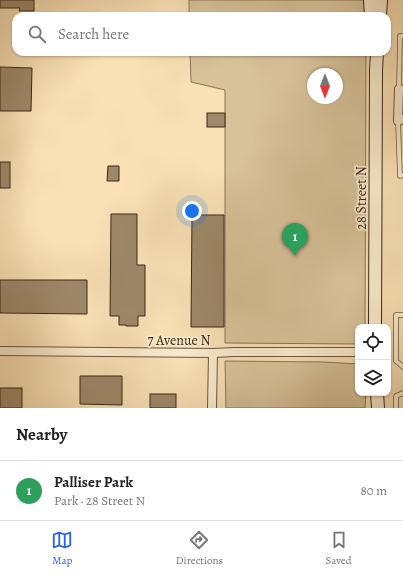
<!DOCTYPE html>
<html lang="en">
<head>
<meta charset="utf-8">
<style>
  :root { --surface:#fff; --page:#f6f6f6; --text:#222; --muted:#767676; --line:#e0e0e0; --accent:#2563eb }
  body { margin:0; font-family:Alegreya,serif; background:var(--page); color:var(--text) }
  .controls { position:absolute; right:12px; bottom:12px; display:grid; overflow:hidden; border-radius:8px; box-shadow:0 1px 3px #0004 }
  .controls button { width:36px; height:36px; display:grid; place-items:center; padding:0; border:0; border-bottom:1px solid var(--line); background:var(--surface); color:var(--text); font:20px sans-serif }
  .compass { position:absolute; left:307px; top:68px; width:36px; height:36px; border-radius:50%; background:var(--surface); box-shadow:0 1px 3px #0004; rotate:180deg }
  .you { position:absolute; left:192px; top:211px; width:14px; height:14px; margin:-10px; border:3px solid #fff; border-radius:50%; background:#1a73e8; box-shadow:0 0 0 6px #1a73e833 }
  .badge { display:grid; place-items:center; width:26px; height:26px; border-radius:50%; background:var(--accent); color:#fff; font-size:13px; font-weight:700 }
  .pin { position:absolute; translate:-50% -33px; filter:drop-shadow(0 1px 2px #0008) }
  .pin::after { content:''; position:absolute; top:21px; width:14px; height:12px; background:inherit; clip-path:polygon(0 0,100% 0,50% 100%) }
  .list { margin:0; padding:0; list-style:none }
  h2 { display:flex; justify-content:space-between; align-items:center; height:52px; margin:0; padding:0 16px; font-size:17px }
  h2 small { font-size:13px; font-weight:400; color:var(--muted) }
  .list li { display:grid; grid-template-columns:26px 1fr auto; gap:12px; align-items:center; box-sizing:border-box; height:60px; padding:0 16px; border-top:1px solid var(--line) }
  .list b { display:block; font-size:15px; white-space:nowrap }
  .list p { margin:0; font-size:13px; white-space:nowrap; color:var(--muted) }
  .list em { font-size:13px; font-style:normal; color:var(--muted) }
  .icon { flex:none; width:22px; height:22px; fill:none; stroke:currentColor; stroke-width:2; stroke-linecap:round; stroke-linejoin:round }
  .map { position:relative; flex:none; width:403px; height:408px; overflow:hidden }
  .search { position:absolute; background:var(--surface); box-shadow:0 1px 3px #0004; left:12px; right:12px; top:12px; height:44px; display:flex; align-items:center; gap:10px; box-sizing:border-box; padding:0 14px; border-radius:12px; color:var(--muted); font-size:15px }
  .sheet { height:112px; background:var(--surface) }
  nav { display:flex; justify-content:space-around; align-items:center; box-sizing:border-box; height:56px; border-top:1px solid var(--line); background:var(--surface); font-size:11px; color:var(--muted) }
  nav a { display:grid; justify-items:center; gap:2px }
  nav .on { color:var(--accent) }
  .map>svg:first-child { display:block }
  .green { fill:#d8c29a; stroke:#887558; fill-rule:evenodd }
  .building { fill:#9d8869; stroke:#392816 }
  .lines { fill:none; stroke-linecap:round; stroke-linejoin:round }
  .lane-casing { stroke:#69563e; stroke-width:5.5 }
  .street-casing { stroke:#69563e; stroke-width:10 }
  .secondary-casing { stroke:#392816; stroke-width:14 }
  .lane { stroke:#fbeccf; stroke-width:4 }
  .street { stroke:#fbeccf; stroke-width:8 }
  .secondary { stroke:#fbeccf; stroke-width:12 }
  .labels { text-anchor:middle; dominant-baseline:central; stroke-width:3.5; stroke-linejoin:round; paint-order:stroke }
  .street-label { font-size:14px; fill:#392816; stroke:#fbeccf }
</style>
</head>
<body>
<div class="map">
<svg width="403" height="408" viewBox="0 0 403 408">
  <rect width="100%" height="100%" fill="#f9e1b5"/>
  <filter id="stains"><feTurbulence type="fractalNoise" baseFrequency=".005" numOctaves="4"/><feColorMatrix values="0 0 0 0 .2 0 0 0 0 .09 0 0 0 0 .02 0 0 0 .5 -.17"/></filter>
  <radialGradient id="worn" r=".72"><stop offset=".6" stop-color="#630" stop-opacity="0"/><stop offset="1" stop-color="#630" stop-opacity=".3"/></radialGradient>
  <g class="green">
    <polygon points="189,0 367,0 366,16 189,16"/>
    <path d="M 190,52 L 366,52 L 365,327 L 358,327 L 358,344 L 225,343 L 225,90 L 191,82 ZM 313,74 L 337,74 L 337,98 L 313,98 Z"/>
    <polygon points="225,361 324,362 358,364 358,393 366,393 365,408 226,408"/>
  </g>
  <g class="building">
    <polygon points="0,0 34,0 34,11 19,11 20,8 0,8"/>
    <polygon points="0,67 32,68 31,111 0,111"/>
    <rect x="207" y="113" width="18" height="14"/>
    <rect x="0" y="162" width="10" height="26"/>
    <polygon points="108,166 119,166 119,181 107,181"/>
    <polygon points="111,214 137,214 137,265 145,265 145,316 138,316 138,326 126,326 126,325 119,325 119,316 110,316"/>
    <polygon points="192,215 224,215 224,327 191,327"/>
    <polygon points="0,280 87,280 87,314 0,313"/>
    <polygon points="80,376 122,376 122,405 80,404"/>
    <rect x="0" y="388" width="22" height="20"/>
    <rect x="150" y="394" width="26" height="14"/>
  </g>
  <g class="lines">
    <defs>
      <g id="lane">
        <polyline points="399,89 400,36 403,36"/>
        <polyline points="398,121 400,176 403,175"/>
        <polyline points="403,315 396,315 396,361 403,367"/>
        <polyline points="396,408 396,396 403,393"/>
      </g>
      <g id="street">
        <polyline points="403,90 399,89 398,121 403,119"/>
        <polyline points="0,351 213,353 234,352 358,352"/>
        <polyline points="212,408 213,353"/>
      </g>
      <g id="secondary">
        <polyline points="370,0 371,16"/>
        <polyline points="380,16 381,0"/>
        <polyline points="375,327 376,70 377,52"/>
        <polyline points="377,393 378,408"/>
      </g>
    </defs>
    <use href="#lane" class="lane-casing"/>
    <use href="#street" class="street-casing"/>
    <use href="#secondary" class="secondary-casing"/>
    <use href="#lane" class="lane"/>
    <use href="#street" class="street"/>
    <use href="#secondary" class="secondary"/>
  </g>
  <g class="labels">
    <g class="street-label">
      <text transform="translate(361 198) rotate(-90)">28 Street N</text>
      <text x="179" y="340">7 Avenue N</text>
    </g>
  </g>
  <rect width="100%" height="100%" filter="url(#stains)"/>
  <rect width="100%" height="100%" fill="url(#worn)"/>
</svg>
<div class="controls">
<button><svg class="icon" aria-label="locate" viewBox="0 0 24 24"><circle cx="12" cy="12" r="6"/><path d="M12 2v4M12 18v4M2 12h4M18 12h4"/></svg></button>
<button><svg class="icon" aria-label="layers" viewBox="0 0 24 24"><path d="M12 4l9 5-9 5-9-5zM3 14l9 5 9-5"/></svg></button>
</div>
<svg class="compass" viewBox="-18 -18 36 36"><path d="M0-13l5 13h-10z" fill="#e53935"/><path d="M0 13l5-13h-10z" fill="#767676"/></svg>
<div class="you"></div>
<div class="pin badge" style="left:295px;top:256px;background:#2e9e5b">1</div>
<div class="search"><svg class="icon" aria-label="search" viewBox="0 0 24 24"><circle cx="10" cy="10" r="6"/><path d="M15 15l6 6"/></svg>Search here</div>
</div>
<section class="sheet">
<h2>Nearby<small></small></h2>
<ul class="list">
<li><span class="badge" style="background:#2e9e5b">1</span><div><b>Palliser Park</b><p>Park · 28 Street N</p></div><em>80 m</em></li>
</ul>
</section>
<nav>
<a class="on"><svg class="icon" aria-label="map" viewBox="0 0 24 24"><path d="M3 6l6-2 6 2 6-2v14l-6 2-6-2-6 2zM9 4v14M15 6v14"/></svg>Map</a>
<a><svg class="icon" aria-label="directions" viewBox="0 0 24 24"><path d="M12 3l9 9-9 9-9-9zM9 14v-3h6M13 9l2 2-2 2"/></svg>Directions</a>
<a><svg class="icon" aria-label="saved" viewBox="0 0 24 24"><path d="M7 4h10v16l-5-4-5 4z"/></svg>Saved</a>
</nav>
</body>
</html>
